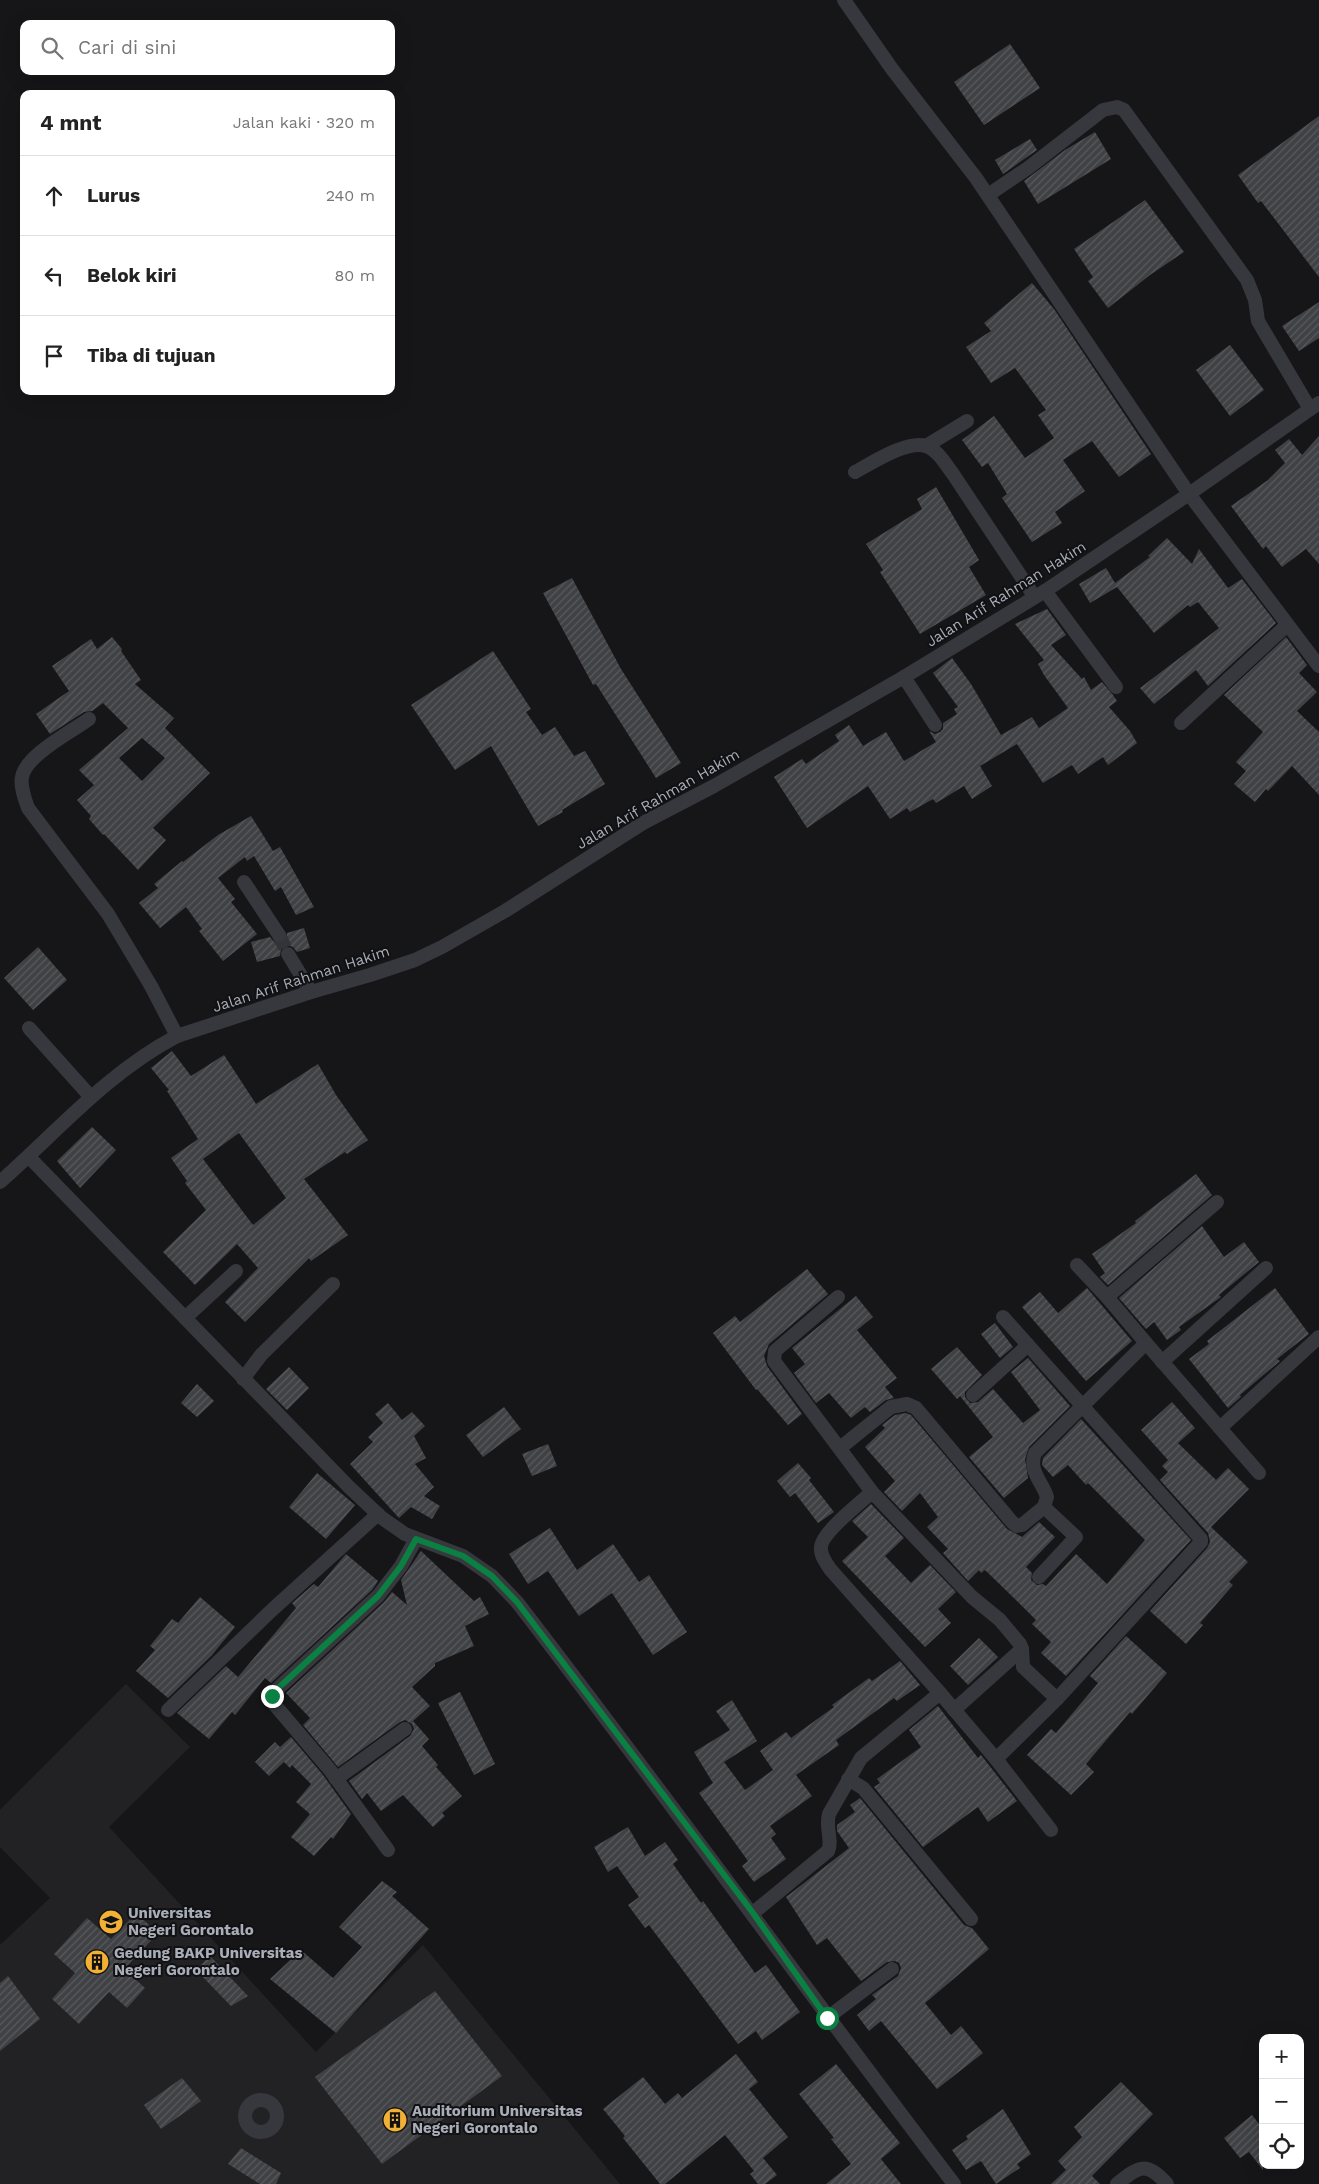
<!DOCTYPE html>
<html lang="id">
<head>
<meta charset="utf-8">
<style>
  :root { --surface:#fff; --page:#f2f2f2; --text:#222; --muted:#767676; --line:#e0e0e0 }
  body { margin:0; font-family:"Work Sans",sans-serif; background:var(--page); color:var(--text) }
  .controls { position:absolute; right:15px; bottom:15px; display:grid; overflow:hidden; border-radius:10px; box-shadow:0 5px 20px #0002 }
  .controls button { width:45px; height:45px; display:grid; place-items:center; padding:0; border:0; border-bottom:1px solid var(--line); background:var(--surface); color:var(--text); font:25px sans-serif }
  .stop { position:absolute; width:15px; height:15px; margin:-11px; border:4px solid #0b8043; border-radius:50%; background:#fff }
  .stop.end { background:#0b8043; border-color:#fff; box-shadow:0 1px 5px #0008 }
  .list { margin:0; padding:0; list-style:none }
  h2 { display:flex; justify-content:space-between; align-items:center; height:65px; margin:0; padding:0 20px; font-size:21px }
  h2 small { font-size:16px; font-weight:400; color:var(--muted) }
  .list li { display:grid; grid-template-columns:32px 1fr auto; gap:15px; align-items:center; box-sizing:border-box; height:80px; padding:0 20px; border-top:1px solid var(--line) }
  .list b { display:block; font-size:19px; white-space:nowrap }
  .list em { font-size:16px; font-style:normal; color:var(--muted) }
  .icon { flex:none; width:28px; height:28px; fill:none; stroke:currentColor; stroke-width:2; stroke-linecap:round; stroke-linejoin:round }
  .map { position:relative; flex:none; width:1319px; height:2184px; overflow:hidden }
  .search { position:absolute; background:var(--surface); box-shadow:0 5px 20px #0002; left:20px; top:20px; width:375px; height:55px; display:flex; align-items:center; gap:12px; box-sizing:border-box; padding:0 18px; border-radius:10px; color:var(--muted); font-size:19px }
  .panel { position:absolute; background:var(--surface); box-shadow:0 5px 20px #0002; left:20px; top:90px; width:375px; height:305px; border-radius:10px }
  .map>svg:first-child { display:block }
  .built { fill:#222225 }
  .building { fill:url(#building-hatch); fill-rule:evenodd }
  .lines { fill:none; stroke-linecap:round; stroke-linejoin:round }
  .minor-tunnel { stroke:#333438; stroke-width:14; stroke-dasharray:14 7; stroke-linecap:butt }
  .minor { stroke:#37383d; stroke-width:14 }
  .route { stroke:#0b8043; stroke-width:6 }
  .labels { text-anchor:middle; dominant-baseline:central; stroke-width:4; stroke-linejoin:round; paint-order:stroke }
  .street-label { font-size:15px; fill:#a8adb8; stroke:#111113 }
  .poi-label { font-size:15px; font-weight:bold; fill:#a8adb8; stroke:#111113; text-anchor:start }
</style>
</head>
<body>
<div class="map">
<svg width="1319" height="2184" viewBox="0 0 1319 2184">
  <defs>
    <pattern id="building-hatch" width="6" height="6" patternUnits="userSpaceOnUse" patternTransform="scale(1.25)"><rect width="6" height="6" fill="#404145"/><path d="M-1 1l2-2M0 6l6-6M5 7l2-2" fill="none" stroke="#595a5e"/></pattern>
  </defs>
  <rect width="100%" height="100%" fill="#161618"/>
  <polygon class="built" points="126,1684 190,1747 109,1827 316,2052 423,1945 620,2184 0,2184 0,1945 50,1898 0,1847 0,1810"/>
  <g class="building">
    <polygon points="1010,44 1040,88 984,125 954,82"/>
    <polygon points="1319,116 1319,277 1261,201 1258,203 1238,175"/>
    <polygon points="1095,132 1111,159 1038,204 1024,181 1065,150"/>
    <polygon points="1030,139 1037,150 1003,174 995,160"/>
    <polygon points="1145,200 1184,252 1150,275 1108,308 1088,281 1093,277 1074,249"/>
    <polygon points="1032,283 1054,309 1151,454 1119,477 1092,441 1063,460 1085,491 1055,512 1062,523 1032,542 1002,498 1007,494 988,463 982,467 962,440 994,416 1025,458 1054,438 1038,415 1046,410 1015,368 991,383 966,347 991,331 984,323"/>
    <polygon points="1319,302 1319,338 1299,351 1282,326"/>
    <polygon points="1230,345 1264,390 1230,416 1196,370"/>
    <polygon points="1319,436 1319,564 1306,549 1282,567 1266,546 1263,549 1231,506 1268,480 1285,463 1275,450 1289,439 1302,455"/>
    <polygon points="936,487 979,560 969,567 986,595 920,634 880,572 883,570 866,544 922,509 917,499"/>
    <polygon points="1167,538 1192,564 1199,549 1228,588 1242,579 1276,623 1208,686 1196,670 1154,704 1140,688 1219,628 1198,602 1190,607 1188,605 1154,633 1117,587 1090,603 1079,584 1106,568 1115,583 1150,557 1148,556"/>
    <polygon points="572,578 621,669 681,763 656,778 596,684 593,685 543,593"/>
    <polygon points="1047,609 1066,635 1051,645 1082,679 1084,677 1091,690 1102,682 1113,695 1117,701 1109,707 1130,731 1137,743 1108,765 1103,757 1078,774 1072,765 1043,783 1017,744 980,766 992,786 972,799 964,786 936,803 933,799 910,812 907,808 890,819 868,786 807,828 774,777 802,759 806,764 839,741 835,735 849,725 863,746 886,732 904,761 936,742 929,731 935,734 940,732 943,729 943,723 957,714 954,709 958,707 933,673 952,658 971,684 1001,735 1032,717 1039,728 1068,708 1044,675 1038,664 1044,660 1015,624"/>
    <path d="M 112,637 L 122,649 L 121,651 L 141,680 L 135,684 L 174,718 L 165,728 L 210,773 L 153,828 L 166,840 L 138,870 L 104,834 L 103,835 L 89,819 L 91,816 L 77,800 L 94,785 L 79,770 L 128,728 L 103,703 L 92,711 L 84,712 L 50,734 L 36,714 L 69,691 L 52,666 L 91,639 L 97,649 ZM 142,738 L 165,758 L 142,781 L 119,758 Z"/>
    <polygon points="1286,637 1307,665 1299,673 1317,692 1297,711 1319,732 1319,795 1292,766 1268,791 1266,789 1255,802 1234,784 1246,771 1236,762 1263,732 1224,695"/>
    <polygon points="493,651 531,709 526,712 542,735 555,727 574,756 585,751 605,784 562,810 563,812 538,826 491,746 455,770 411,705"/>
    <polygon points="251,816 273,851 280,847 314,907 296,915 281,887 275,891 254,856 247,861 245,857 218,878 235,899 231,902 257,934 223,961 199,931 202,929 186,907 160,928 139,903 158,888 154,884 182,861 183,862 218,835"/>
    <polygon points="304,928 310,948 297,952 293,947 287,945 281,949 280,956 257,962 251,942 270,937 275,943 280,944 287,939 287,933"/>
    <polygon points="38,947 67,980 33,1010 4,978"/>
    <path d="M 172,1051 L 191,1076 L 224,1055 L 256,1104 L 318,1064 L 336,1095 L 368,1140 L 347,1154 L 345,1152 L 304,1179 L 348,1235 L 311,1261 L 309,1258 L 245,1322 L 225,1302 L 258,1268 L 237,1244 L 195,1285 L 163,1252 L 206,1210 L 185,1183 L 187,1181 L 171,1158 L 198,1139 L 167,1091 L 169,1090 L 151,1068 ZM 239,1133 L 286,1198 L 253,1225 L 203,1159 Z"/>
    <polygon points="92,1127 116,1150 80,1188 57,1161"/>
    <polygon points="1196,1174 1212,1195 1108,1285 1100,1277 1105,1273 1092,1254 1136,1223 1135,1221"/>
    <polygon points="1202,1226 1224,1257 1244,1242 1259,1262 1219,1295 1221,1297 1179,1327 1181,1330 1167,1340 1154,1322 1146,1329 1119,1298"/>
    <polygon points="807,1269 828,1294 769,1344 764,1356 767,1366 802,1414 788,1425 757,1389 756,1390 713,1333 735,1316 740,1322"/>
    <polygon points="1087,1288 1132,1341 1086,1381 1022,1307 1040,1292 1058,1313"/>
    <polygon points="1275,1288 1309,1334 1277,1359 1280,1361 1240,1395 1241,1397 1228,1408 1189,1359 1209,1344 1207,1341"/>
    <polygon points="856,1296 873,1317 857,1330 897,1378 885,1387 894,1398 886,1400 870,1412 865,1407 851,1418 829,1393 816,1403 794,1373 805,1364 792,1348"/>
    <polygon points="995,1323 1013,1347 1000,1358 981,1334"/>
    <polygon points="957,1347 982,1375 965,1392 965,1397 970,1403 978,1402 993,1389 1023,1423 1040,1410 1011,1372 1028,1358 1070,1406 1029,1447 1025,1459 1028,1478 1004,1498 969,1457 993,1437 960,1396 957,1399 931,1369"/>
    <polygon points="289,1367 309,1388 287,1410 266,1389"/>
    <polygon points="197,1384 214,1401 197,1417 181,1403"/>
    <polygon points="1172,1402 1195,1428 1178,1443 1216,1480 1228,1468 1249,1489 1211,1527 1248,1562 1229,1582 1233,1585 1200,1623 1203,1625 1186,1644 1150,1611 1207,1548 1210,1542 1208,1533 1160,1480 1168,1472 1162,1466 1168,1460 1141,1430"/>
    <polygon points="388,1403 402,1420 412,1412 425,1426 414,1436 426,1458 415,1464 434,1487 424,1496 440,1506 432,1519 411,1507 399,1518 350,1464 373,1442 368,1437 383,1423 375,1414"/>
    <polygon points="504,1407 521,1429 483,1457 466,1435"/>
    <polygon points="906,1413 911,1415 1007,1529 1022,1537 1039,1522 1055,1537 1026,1567 1032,1573 1031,1580 1037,1585 1043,1584 1046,1586 1076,1554 1107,1584 1145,1540 1088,1483 1086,1485 1068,1465 1053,1477 1042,1465 1043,1458 1081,1419 1191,1540 1066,1676 1041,1653 1051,1642 1032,1624 1036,1620 1018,1602 985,1570 981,1573 979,1570 968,1581 943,1553 948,1549 927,1527 938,1517 920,1493 902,1511 884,1492 895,1481 865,1447 885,1428 882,1425 895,1415"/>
    <polygon points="548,1444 557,1466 532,1476 522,1454"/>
    <polygon points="798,1463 811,1478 809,1480 834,1512 818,1523 795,1493 790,1497 777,1481"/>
    <polygon points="317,1473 355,1505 326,1539 289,1507"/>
    <polygon points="871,1504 904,1538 885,1556 911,1583 930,1565 956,1592 938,1609 951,1623 925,1647 842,1561 868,1537 852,1521"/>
    <polygon points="550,1528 577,1570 613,1544 639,1582 649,1575 687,1632 653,1655 612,1593 579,1616 548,1571 528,1584 509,1554"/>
    <polygon points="421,1551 474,1601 480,1597 489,1614 465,1626 474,1646 435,1663 435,1666 412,1687 430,1706 413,1721 429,1739 422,1746 438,1765 436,1767 462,1796 442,1813 445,1816 433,1827 403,1795 381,1811 367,1793 362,1799 349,1781 410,1736 414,1729 412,1724 405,1720 400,1722 338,1767 303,1725 310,1718 286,1693 384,1602 392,1592 407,1605 401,1580"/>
    <polygon points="346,1554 378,1581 372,1590 271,1683 265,1678 235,1715 232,1712 209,1739 177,1713 226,1666 238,1677 296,1608 292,1603 314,1584 318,1587"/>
    <polygon points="200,1597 235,1627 212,1655 168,1698 136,1671 155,1650 150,1646 172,1619 178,1623"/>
    <polygon points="1126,1636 1167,1673 1132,1714 1130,1712 1086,1764 1094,1772 1071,1795 1027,1755 1051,1729 1056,1733 1098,1683 1090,1676"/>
    <polygon points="979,1638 998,1657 968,1685 950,1666"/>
    <polygon points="900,1661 920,1685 897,1701 894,1698 836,1740 839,1745 796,1775 812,1796 770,1826 776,1834 771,1838 786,1859 754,1882 742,1866 748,1861 699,1793 713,1783 694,1752 730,1730 716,1711 732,1700 757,1741 724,1762 745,1790 773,1770 760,1751 786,1732 791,1738 834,1707 832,1705 869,1678 872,1681"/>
    <polygon points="460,1692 495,1764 474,1775 438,1703"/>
    <polygon points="938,1706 978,1758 981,1755 1017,1801 988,1822 978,1807 923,1847 874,1787 880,1783 877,1779 921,1747 909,1730"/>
    <polygon points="291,1737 323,1775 351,1814 333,1839 331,1837 314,1856 291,1837 310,1814 296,1802 311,1784 292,1765 290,1768 284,1762 269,1776 255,1762 275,1742 280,1747"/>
    <polygon points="860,1798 964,1925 972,1928 989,1949 925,2003 951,2035 961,2026 983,2053 937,2089 881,2021 869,2031 857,2015 876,1999 872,1995 898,1976 901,1968 899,1963 895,1961 887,1962 861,1981 827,1938 817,1945 786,1897 849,1848 837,1831 837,1825 855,1812 850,1805"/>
    <polygon points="628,1827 645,1856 665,1842 678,1860 673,1864 701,1903 703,1901 755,1973 766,1965 800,2012 762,2040 756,2031 738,2044 649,1925 645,1928 628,1905 639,1897 617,1866 608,1872 594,1847"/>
    <polygon points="382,1881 397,1892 392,1896 429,1929 336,2033 270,1979 301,1950 333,1978 362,1947 339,1927"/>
    <polygon points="136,1913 158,1933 124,1969 145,1988 127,2008 109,1992 79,2024 52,1999 75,1973 54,1954 87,1918 111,1939"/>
    <polygon points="210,1956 248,1996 231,2006 196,1970"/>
    <polygon points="8,1976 40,2019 0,2051 0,1983"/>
    <polygon points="435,1991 502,2076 382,2164 315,2077"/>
    <polygon points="736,2054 758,2082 749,2089 788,2137 763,2158 777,2175 765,2184 758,2184 750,2174 754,2171 725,2135 665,2184 660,2184 623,2138 625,2136 603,2109 643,2077 665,2104 678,2093 682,2098"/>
    <polygon points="836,2064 900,2143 881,2159 901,2184 826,2184 851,2164 831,2139 834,2138 799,2094"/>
    <polygon points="182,2078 201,2101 161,2129 144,2105"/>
    <polygon points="1121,2082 1153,2114 1092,2176 1100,2184 1051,2184 1066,2170 1058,2161 1082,2137 1074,2127"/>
    <polygon points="1003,2109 1031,2154 1017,2164 1020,2168 996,2184 981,2161 966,2170 952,2150 968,2139 966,2136"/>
    <polygon points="1252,2115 1263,2129 1263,2170 1249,2152 1240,2158 1224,2138"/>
    <polygon points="241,2148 281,2173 276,2184 260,2184 228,2164"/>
  </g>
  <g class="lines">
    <polyline class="minor-tunnel" points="279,935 288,954"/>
    <g class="minor">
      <polyline points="844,0 892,69 976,178 1189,494 1319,666"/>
      <polyline points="988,195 1028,168 1103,110 1117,107 1124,110 1247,280 1255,300 1258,321 1310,409"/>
      <polyline points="926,446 967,421"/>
      <path d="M 855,472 C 872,463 907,440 926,446 C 938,450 946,465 953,474 L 1034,596"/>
      <polyline points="1045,591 1116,687"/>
      <polyline points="904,677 935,725"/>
      <path d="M 89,719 C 71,732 26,755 22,777 C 20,787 25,799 28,808 L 108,914 L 151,986 L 177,1036"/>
      <polyline points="1181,723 1287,625"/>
      <polyline points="244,882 279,935"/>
      <polyline points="288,954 311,992"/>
      <polyline points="29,1028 90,1096"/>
      <path d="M 29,1157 L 349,1487 L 382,1518 L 405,1534 L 463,1556 L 492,1576 L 517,1602 C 665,1794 807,1991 954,2184"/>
      <path d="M 0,1182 C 58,1131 107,1073 177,1036 L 311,992 L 370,975 L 415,960 L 442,947 L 505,911 L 643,823 L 714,786 L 904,677 L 1045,591 L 1189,494 L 1319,403"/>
      <polyline points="1077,1265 1107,1297"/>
      <polyline points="838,1297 775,1351 774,1361 872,1492 972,1597 1000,1620 1020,1644 1022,1649 1023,1667 1057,1699"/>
      <polyline points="185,1318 236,1271"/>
      <polyline points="1146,1343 1259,1473"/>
      <polyline points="1162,1362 1266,1268"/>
      <polyline points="243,1379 261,1355 333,1284"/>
      <polyline points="973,1395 1028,1345"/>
      <polyline points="1220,1428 1319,1337"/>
      <polyline points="840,1448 891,1407 907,1404 916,1408 1012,1522 1017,1526 1022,1525 1044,1507"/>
      <path d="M 872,1492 C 860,1503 822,1532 821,1547 C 820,1556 826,1562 830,1569 L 940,1693"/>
      <path d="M 1039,1577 L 1076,1537 L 1044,1507 L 1047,1497 C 1042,1481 1028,1471 1035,1453 L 1146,1343 L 1107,1297 L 1217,1202"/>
      <polyline points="168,1710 273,1609 378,1514"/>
      <polyline points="954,1710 1022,1649"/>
      <polyline points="996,1759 1057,1699 1201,1542 1201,1539 1003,1317"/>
      <polyline points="336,1779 405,1729"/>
      <polyline points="848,1779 863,1788 971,1919"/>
      <polyline points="388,1850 330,1770 274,1704 272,1696 274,1692 378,1596 401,1566 416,1539"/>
      <path d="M 753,1913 L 828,1851 C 833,1840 825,1828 829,1814 L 861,1758 L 940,1693 L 996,1759 L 1051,1830"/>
      <polyline points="827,2018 892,1969"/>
      <circle cx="261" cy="2116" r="16"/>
      <path d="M 1117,2184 C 1139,2166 1146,2161 1167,2184"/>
    </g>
  </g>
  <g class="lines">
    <polyline class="route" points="272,1696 274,1692 378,1596 401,1566 416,1539 463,1556 492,1576 517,1602 753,1913 827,2018"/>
  </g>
  <defs>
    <symbol id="university-disc" viewBox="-11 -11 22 22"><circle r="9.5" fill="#f2b134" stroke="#111113"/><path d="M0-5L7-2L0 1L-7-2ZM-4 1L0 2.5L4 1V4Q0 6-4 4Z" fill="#111"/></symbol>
    <symbol id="building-disc" viewBox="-11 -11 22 22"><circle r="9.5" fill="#f2b134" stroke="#111113"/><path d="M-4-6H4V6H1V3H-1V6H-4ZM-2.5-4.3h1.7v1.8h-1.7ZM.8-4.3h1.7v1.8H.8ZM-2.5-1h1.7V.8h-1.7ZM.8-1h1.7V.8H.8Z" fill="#111"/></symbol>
  </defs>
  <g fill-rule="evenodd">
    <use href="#university-disc" x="97" y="1908" width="28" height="28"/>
    <use href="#building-disc" x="83" y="1948" width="28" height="28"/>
    <use href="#building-disc" x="381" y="2106" width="28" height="28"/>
  </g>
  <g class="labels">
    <g class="street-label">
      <text transform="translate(1006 594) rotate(-32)">Jalan Arif Rahman Hakim</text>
      <text transform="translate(658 799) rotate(-30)">Jalan Arif Rahman Hakim</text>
      <text transform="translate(301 979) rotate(-18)">Jalan Arif Rahman Hakim</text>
    </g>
    <g class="poi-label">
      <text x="128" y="1913">Universitas<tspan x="128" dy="17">Negeri Gorontalo</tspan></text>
      <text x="114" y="1953">Gedung BAKP Universitas<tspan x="114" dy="17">Negeri Gorontalo</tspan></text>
      <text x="412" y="2111">Auditorium Universitas<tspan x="412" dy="17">Negeri Gorontalo</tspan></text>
    </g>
  </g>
</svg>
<div class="controls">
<button>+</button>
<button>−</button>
<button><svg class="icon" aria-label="locate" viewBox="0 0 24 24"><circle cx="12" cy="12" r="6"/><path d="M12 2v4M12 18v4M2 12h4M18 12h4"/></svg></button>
</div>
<div class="stop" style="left:827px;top:2018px"></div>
<div class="stop end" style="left:272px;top:1696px"></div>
<div class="search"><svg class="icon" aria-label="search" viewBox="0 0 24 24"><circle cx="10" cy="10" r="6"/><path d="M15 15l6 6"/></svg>Cari di sini</div>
<section class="panel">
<h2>4 mnt<small>Jalan kaki · 320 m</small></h2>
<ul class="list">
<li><svg class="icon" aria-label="ahead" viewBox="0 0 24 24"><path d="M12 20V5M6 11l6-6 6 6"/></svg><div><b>Lurus</b></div><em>240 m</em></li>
<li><svg class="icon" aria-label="left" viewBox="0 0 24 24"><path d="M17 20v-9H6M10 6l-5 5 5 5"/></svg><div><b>Belok kiri</b></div><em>80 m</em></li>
<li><svg class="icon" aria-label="arrive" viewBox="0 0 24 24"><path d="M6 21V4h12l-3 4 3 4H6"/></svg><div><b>Tiba di tujuan</b></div></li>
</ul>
</section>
</div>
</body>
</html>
